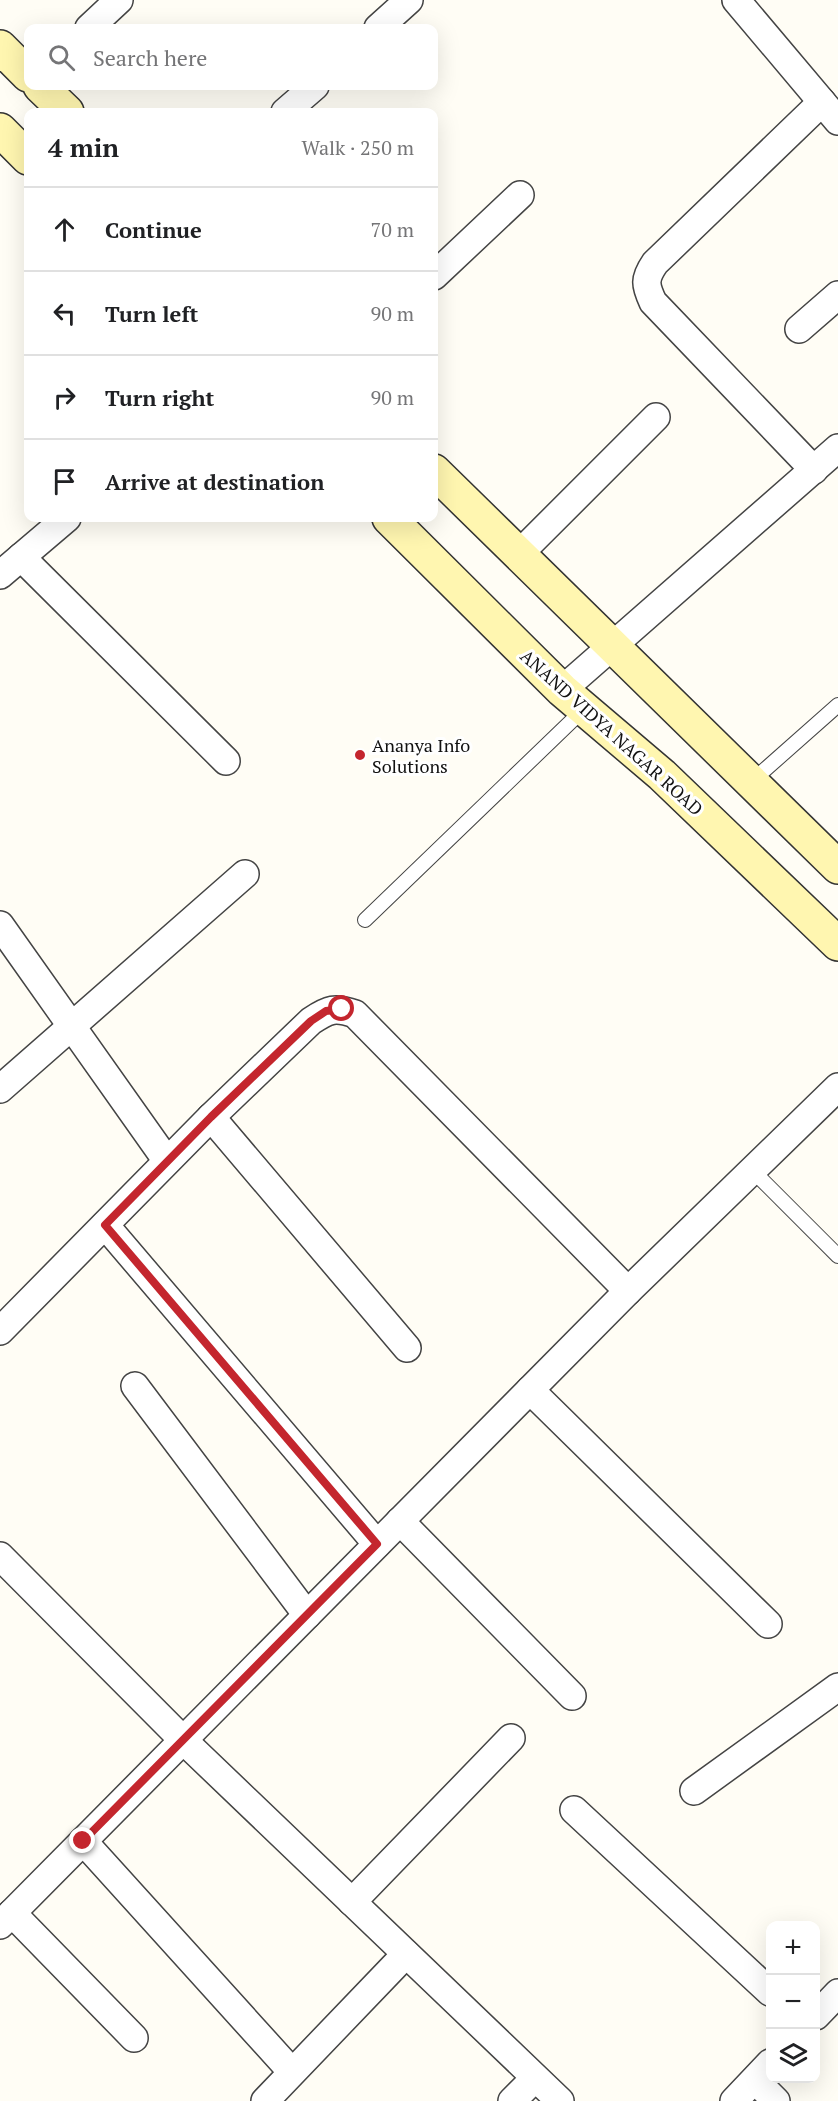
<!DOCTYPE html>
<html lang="en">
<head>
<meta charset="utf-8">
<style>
  :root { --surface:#fff; --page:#f6f6f6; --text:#202124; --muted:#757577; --line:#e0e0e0 }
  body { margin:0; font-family:"PT Serif",serif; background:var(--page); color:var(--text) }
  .controls { position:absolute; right:18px; bottom:18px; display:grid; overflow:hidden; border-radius:12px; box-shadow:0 6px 24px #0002 }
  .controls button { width:54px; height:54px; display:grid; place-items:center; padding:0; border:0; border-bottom:2px solid var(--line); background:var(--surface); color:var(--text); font:30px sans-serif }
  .stop { position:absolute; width:18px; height:18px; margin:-14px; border:4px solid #c4262e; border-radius:50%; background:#fff }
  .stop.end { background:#c4262e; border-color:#fff; box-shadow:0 2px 6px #0008 }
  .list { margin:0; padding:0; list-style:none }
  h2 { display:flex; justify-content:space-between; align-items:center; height:78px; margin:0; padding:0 24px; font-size:26px }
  h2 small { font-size:20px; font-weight:400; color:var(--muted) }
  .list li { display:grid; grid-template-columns:39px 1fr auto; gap:18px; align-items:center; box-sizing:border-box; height:84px; padding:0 24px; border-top:2px solid var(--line) }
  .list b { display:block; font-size:22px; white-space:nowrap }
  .list em { font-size:20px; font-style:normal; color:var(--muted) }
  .icon { flex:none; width:33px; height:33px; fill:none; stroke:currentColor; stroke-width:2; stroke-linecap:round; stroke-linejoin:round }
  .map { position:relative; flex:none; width:838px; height:2101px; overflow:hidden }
  .search { position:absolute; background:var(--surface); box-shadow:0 6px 24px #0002; left:24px; top:24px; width:414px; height:66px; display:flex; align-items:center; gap:15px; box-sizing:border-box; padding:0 21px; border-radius:12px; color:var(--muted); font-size:22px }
  .panel { position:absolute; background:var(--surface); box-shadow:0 6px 24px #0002; left:24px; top:108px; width:414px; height:414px; border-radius:12px }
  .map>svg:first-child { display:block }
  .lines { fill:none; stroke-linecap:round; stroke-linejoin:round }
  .service-casing { stroke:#444; stroke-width:16 }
  .minor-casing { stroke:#444; stroke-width:30 }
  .secondary-casing { stroke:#333; stroke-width:36 }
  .service { stroke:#fff; stroke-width:14 }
  .minor { stroke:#fff; stroke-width:27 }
  .secondary { stroke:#fff6b0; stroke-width:33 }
  .route { stroke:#c4262e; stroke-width:8 }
  .poi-dot { fill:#c4262e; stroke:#fff; stroke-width:2 }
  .labels { text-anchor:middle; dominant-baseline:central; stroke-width:6; stroke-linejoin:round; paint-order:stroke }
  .street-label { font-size:18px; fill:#111; stroke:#fff }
  .poi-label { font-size:18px; fill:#111; stroke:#fff; text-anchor:start }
</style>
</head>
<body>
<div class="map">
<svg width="838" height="2101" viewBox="0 0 838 2101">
  <rect width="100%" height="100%" fill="#fffdf5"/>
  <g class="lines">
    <defs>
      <g id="service">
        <polyline points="751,782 838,705"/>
        <polyline points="365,920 584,709"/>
        <polyline points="752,1170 838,1256"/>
      </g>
      <g id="minor">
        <polyline points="736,0 838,121"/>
        <polyline points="89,28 119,0"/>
        <polyline points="378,28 409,0"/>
        <polyline points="285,112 315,86"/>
        <polyline points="434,276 520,195"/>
        <polyline points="799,329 838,295"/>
        <path d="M 814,470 L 653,302 C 645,285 644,279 655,263 L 822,102"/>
        <polyline points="518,555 656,417"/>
        <polyline points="21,557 226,761"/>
        <polyline points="0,575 67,518"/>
        <polyline points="562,690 838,448"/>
        <polyline points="0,925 167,1161"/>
        <polyline points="0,1089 245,874"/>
        <polyline points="211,1117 407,1348"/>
        <polyline points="105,1225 377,1544"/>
        <path d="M 0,1331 L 211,1117 L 311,1021 C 329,1009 335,1007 355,1014 L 628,1291"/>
        <polyline points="135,1386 307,1615"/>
        <polyline points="530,1390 768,1624"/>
        <polyline points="400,1521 572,1696"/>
        <polyline points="0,1556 183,1740 560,2101"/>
        <polyline points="694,1791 838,1687"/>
        <polyline points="574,1810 770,1992"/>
        <polyline points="83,1841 292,2072"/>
        <polyline points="352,1902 511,1738"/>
        <polyline points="12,1913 134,2038"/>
        <polyline points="0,1925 628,1291 838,1087"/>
        <polyline points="816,2016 838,1993"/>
        <polyline points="755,2080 776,2101"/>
        <polyline points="265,2101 406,1954"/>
        <polyline points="512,2101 535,2078"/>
        <polyline points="734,2101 770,2063"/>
      </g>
      <g id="secondary">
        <polyline points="0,47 28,75"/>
        <polyline points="40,86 67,112"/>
        <polyline points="0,130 28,158"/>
        <polyline points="434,471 838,867"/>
        <polyline points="389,518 562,690 662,775 838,944"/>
      </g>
    </defs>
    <use href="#service" class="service-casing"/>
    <use href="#minor" class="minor-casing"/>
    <use href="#secondary" class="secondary-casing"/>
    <use href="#service" class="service"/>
    <use href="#minor" class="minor"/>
    <use href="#secondary" class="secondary"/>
  </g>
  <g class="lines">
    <polyline class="route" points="83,1841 377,1544 105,1225 211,1117 311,1021 326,1011 342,1009"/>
  </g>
  <circle class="poi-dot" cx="360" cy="755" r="6"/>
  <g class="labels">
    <g class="street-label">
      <text transform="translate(612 732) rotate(42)">ANAND VIDYA NAGAR ROAD</text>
    </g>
    <g class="poi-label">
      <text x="372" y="745">Ananya Info<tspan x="372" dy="21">Solutions</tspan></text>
    </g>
  </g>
</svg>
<div class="controls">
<button>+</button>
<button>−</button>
<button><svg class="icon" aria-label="layers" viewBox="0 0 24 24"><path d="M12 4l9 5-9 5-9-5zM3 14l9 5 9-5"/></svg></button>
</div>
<div class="stop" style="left:342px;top:1009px"></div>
<div class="stop end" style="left:83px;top:1841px"></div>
<div class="search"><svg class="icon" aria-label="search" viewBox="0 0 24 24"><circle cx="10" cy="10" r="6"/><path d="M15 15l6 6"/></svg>Search here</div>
<section class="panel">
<h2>4 min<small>Walk · 250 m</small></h2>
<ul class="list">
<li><svg class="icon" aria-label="ahead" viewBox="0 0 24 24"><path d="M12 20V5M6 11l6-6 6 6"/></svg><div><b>Continue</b></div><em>70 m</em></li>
<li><svg class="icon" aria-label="left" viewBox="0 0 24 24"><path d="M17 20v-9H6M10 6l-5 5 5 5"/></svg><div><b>Turn left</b></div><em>90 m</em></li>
<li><svg class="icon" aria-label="right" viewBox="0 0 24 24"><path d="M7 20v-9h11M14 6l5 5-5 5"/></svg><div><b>Turn right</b></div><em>90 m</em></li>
<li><svg class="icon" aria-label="arrive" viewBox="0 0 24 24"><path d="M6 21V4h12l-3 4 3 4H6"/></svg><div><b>Arrive at destination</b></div></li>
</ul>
</section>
</div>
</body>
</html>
